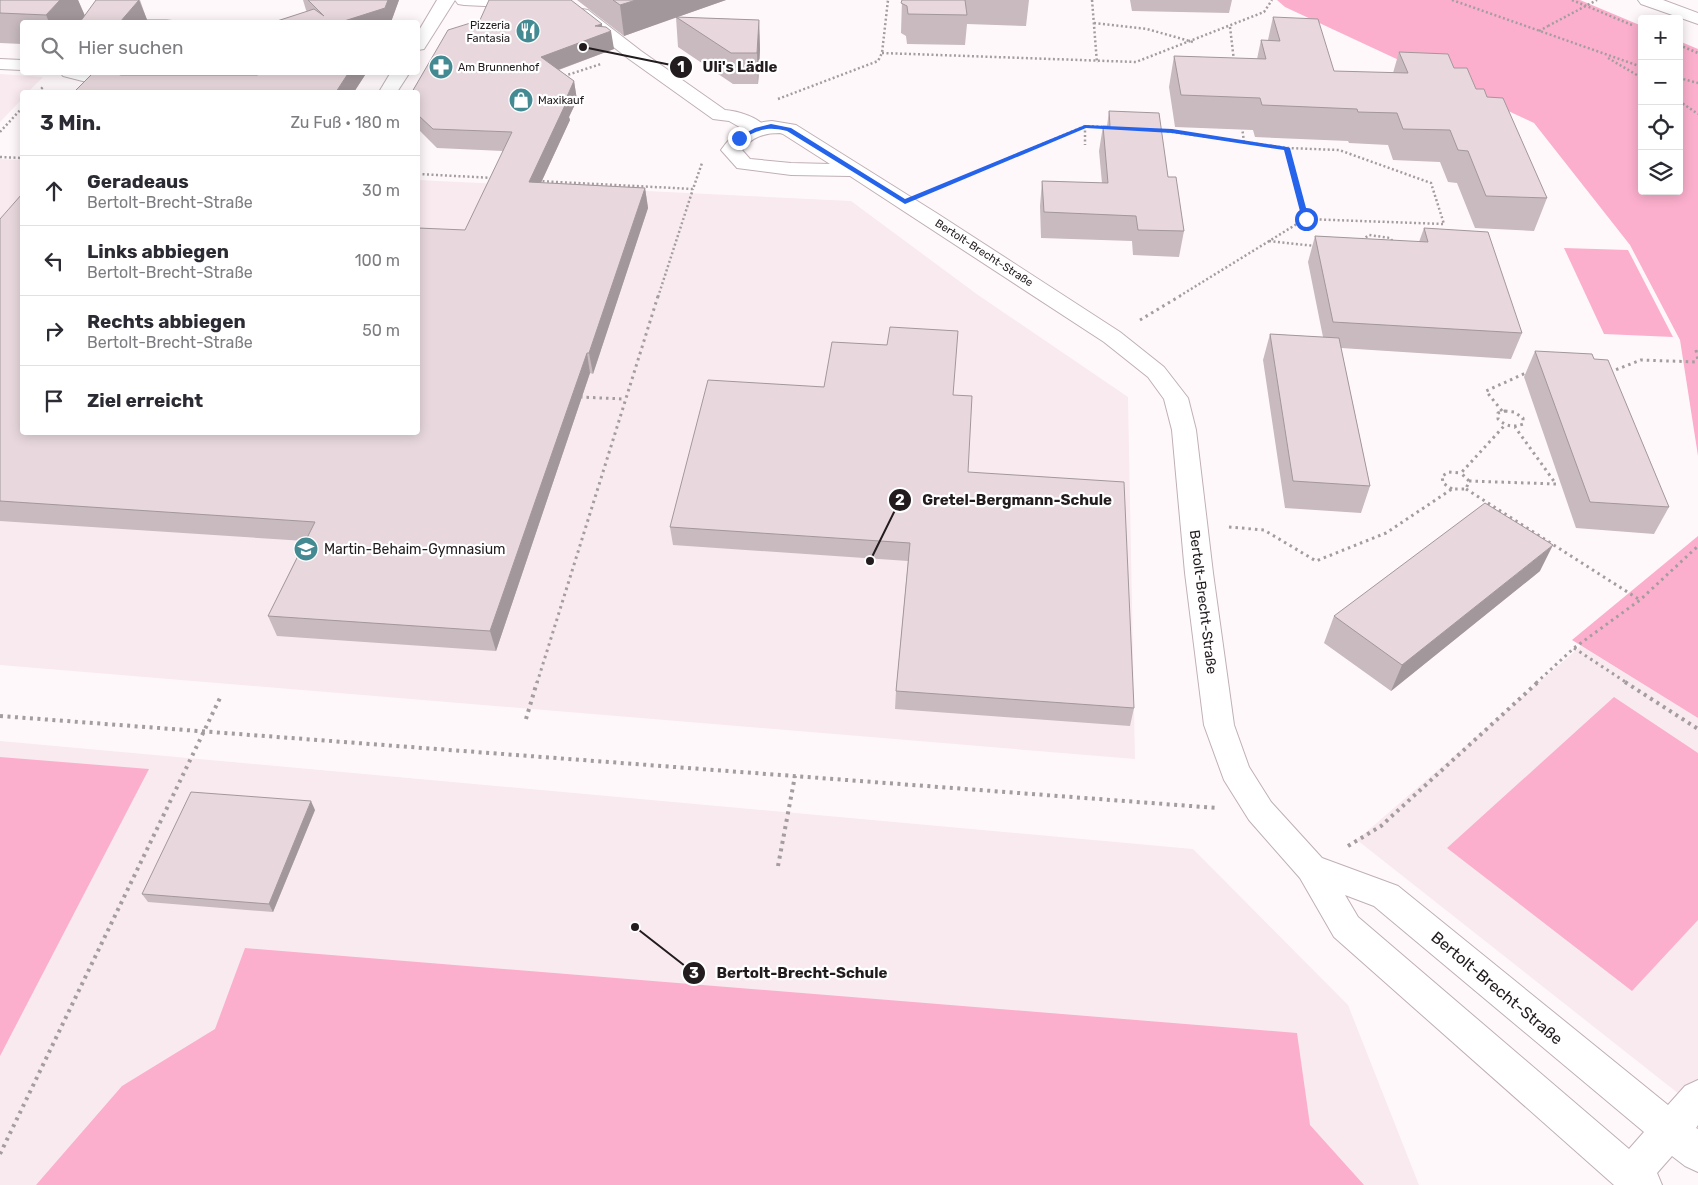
<!DOCTYPE html>
<html lang="de">
<head>
<meta charset="utf-8">
<style>
  :root { --surface:#fff; --page:#f2f2f3; --text:#2b2b33; --muted:#7c7c81; --line:#e1e1e2 }
  body { margin:0; font-family:Rubik,sans-serif; background:var(--page); color:var(--text) }
  .controls { position:absolute; right:15px; top:15px; display:grid; overflow:hidden; border-radius:5px; box-shadow:0 2px 12px #0003 }
  .controls button { width:45px; height:45px; display:grid; place-items:center; padding:0; border:0; border-bottom:1px solid var(--line); background:var(--surface); color:var(--text); font:25px sans-serif }
  .stop { position:absolute; width:15px; height:15px; margin:-11px; border:4px solid #2563eb; border-radius:50%; background:#fff }
  .stop.end { background:#2563eb; border-color:#fff; box-shadow:0 1px 5px #0008 }
  .list { margin:0; padding:0; list-style:none }
  h2 { display:flex; justify-content:space-between; align-items:center; height:65px; margin:0; padding:0 20px; font-size:21px }
  h2 small { font-size:16px; font-weight:400; color:var(--muted) }
  .list li { display:grid; grid-template-columns:32px 1fr auto; gap:15px; align-items:center; box-sizing:border-box; height:70px; padding:0 20px; border-top:1px solid var(--line) }
  .list b { display:block; font-size:19px; white-space:nowrap }
  .list p { margin:0; font-size:16px; white-space:nowrap; color:var(--muted) }
  .list em { font-size:16px; font-style:normal; color:var(--muted) }
  .icon { flex:none; width:28px; height:28px; fill:none; stroke:currentColor; stroke-width:2; stroke-linecap:round; stroke-linejoin:round }
  .map { position:relative; flex:none; width:1698px; height:1185px; overflow:hidden }
  .search { position:absolute; background:var(--surface); box-shadow:0 2px 12px #0003; left:20px; top:20px; width:400px; height:55px; display:flex; align-items:center; gap:12px; box-sizing:border-box; padding:0 18px; border-radius:5px; color:var(--muted); font-size:19px }
  .panel { position:absolute; background:var(--surface); box-shadow:0 2px 12px #0003; left:20px; top:90px; width:400px; height:345px; border-radius:5px }
  .map>svg:first-child { display:block }
  .built { fill:#f9eaef }
  .green { fill:#fbafcc }
  .lines { fill:none; stroke-linecap:round; stroke-linejoin:round }
  .pedestrian-casing { stroke:#bfb0b5; stroke-width:2 }
  .minor-casing { stroke:#bfb0b5; stroke-width:2 }
  .secondary-casing { stroke:#bfb0b5; stroke-width:2 }
  .path-far2 { stroke:#a49d9f; stroke-width:2.5; stroke-dasharray:2 2.5; stroke-linecap:butt }
  .path-far1 { stroke:#a49d9f; stroke-width:3; stroke-dasharray:2.5 4; stroke-linecap:butt }
  .path { stroke:#a49d9f; stroke-width:4; stroke-dasharray:3 4.5; stroke-linecap:butt }
  .pedestrian { fill:#fff; fill-rule:evenodd }
  .minor { fill:#fff; fill-rule:evenodd }
  .secondary { fill:#fff; fill-rule:evenodd }
  .path-bridge { stroke:#a49d9f; stroke-width:2.5; stroke-dasharray:2 2.5; stroke-linecap:butt }
  .wall { fill:#c8babe }
  .shaded-wall { fill:#a2979b }
  .building { fill:#e8d8dd; stroke:#a2979b }
  .route { fill:#2563eb }
  .labels { text-anchor:middle; dominant-baseline:central; stroke-width:4.5; stroke-linejoin:round; paint-order:stroke }
  .far-poi-label { font-size:11px; fill:#221c1e; stroke:#fff; text-anchor:start }
  .far-street-label { font-size:11px; fill:#221c1e; stroke:#fff }
  .poi-label { font-size:14px; fill:#221c1e; stroke:#fff; text-anchor:start }
  .street-label { font-size:14px; fill:#221c1e; stroke:#fff }
  .near-street-label { font-size:16px; fill:#221c1e; stroke:#fff }
  .leader { fill:none; stroke:#221c1e; stroke-width:2 }
  .callout-dot { fill:#221c1e; stroke:#fff; stroke-width:2 }
  .mark-label { font-size:15px; text-anchor:middle; font-weight:bold; fill:#fff }
  .callout-label { font-size:15px; text-anchor:middle; font-weight:bold; fill:#221c1e; stroke:#fff; stroke-width:4.5; stroke-linejoin:round; paint-order:stroke }
</style>
</head>
<body>
<div class="map">
<svg width="1698" height="1185" viewBox="0 0 1698 1185">
  <rect width="100%" height="100%" fill="#fff8fa"/>
  <g class="built">
    <polygon points="0,74 43,77 28,92 22,92 22,99 0,122"/>
    <polygon points="0,159 22,160 22,432 418,432 418,180 851,201 978,295 1128,397 1135,759 0,665"/>
    <polygon points="1581,646 1698,718 1698,1109 1357,840"/>
    <polygon points="0,741 1193,849 1348,1005 1419,1185 0,1185"/>
  </g>
  <g class="green">
    <polygon points="1277,0 1580,0 1642,26 1642,191 1679,191 1679,41 1698,49 1698,456 1680,340 1630,245 1534,123 1285,7"/>
    <polygon points="1564,248 1628,250 1673,337 1604,334"/>
    <polygon points="1698,536 1698,718 1572,640"/>
    <polygon points="1614,697 1698,753 1698,920 1632,991 1447,848"/>
    <polygon points="0,757 149,769 0,1056"/>
    <polygon points="245,948 1297,1033 1310,1125 1364,1185 36,1185 122,1086 215,1029"/>
  </g>
  <g class="lines">
    <defs>
      <g id="pedestrian">
        <polygon points="437,0 455,0 424,49 418,50 418,32"/>
        <polygon points="455,0 532,0 534,3 531,7 525,8 464,5 458,4"/>
        <path d="M 582,9 L 588,10 L 641,51 L 725,110 C 738,111 759,117 767,129 L 764,133 L 750,133 L 729,121 L 713,119 L 629,59 L 576,18 L 573,14 L 576,10 Z"/>
        <polygon points="0,59 22,60 22,70 0,69"/>
        <polygon points="60,72 94,72 133,82 135,86 133,90 126,92 63,76"/>
        <polygon points="391,72 410,72 397,92 379,92"/>
      </g>
      <path id="minor" d="M 772,121 L 796,125 L 938,214 L 1120,332 L 1164,367 L 1188,398 L 1196,430 L 1213,573 L 1234,725 L 1249,767 L 1271,802 L 1322,858 L 1398,886 L 1668,1105 L 1685,1086 L 1698,1080 L 1698,1125 L 1696,1128 L 1698,1129 L 1698,1172 L 1685,1166 L 1672,1156 L 1657,1173 L 1662,1185 L 1614,1185 L 1334,937 L 1300,878 L 1249,820 L 1224,780 L 1204,725 L 1185,573 L 1172,430 L 1164,399 L 1148,377 L 1104,342 L 850,176 L 791,175 L 737,168 L 721,150 C 734,131 749,123 772,121 ZM 780,133 L 783,134 L 830,164 L 791,163 L 750,159 L 742,150 C 752,137 764,133 780,133 ZM 1345,895 L 1374,906 L 1644,1132 L 1629,1149 L 1358,917 Z"/>
      <polygon id="secondary" points="1638,0 1663,0 1698,13 1698,24 1641,4"/>
    </defs>
    <use href="#pedestrian" class="pedestrian-casing"/>
    <use href="#minor" class="minor-casing"/>
    <use href="#secondary" class="secondary-casing"/>
    <g class="path-far2">
      <polyline points="1092,0 1097,63"/>
      <polyline points="1452,0 1642,67"/>
      <polyline points="1572,0 1632,25"/>
      <polyline points="1094,23 1147,29 1193,42"/>
      <polyline points="1230,27 1234,61"/>
      <polyline points="1539,31 1548,26"/>
      <polyline points="1679,45 1698,53"/>
      <polyline points="882,53 1136,62 1264,12 1272,0"/>
      <polyline points="1608,58 1642,78"/>
      <polyline points="564,76 601,64"/>
      <polyline points="1679,78 1698,83"/>
      <polyline points="38,92 44,86"/>
      <polyline points="778,99 878,61 882,53 888,0"/>
      <polyline points="1679,101 1698,114"/>
      <polyline points="1085,126 1085,145"/>
      <polyline points="1242,127 1244,142"/>
      <polyline points="1158,130 1287,148 1339,150 1431,183 1444,224 1305,219 1178,297"/>
      <polyline points="0,132 22,108"/>
      <polyline points="1287,148 1305,219"/>
      <polyline points="0,157 22,158"/>
      <polyline points="418,174 494,178"/>
      <polyline points="538,181 693,189 702,163"/>
      <polyline points="938,188 1085,126 1104,127"/>
      <polyline points="1269,241 1315,246"/>
      <polyline points="658,297 693,189"/>
    </g>
    <g class="path-far1">
      <polyline points="1140,320 1180,296"/>
      <polyline points="1696,350 1698,361"/>
      <polyline points="1610,372 1641,360 1698,362"/>
      <polyline points="580,397 624,399"/>
      <polyline points="1502,411 1486,391 1528,372"/>
      <path d="M 1505,411 L 1514,412 L 1523,418 L 1523,424 C 1512,428 1506,426 1498,419 L 1498,413 Z"/>
      <polyline points="1469,481 1556,484 1515,427"/>
      <polyline points="1452,489 1443,483 1442,476 1449,472 1460,473"/>
      <polyline points="1466,489 1640,600"/>
      <polyline points="1229,527 1264,530 1316,561 1386,533 1452,489 1466,489 1469,481 1461,473 1505,425"/>
      <polyline points="1574,648 1627,683"/>
      <polyline points="537,683 658,296"/>
      <polyline points="1536,683 1574,648 1640,600 1698,546"/>
    </g>
    <g class="path">
      <polyline points="1625,682 1698,729"/>
      <polyline points="0,716 1217,808"/>
      <polyline points="526,719 537,682"/>
      <polyline points="1348,846 1381,826 1538,682"/>
      <polyline points="778,866 795,776"/>
      <polyline points="0,1154 221,696"/>
    </g>
    <use href="#pedestrian" class="pedestrian"/>
    <use href="#minor" class="minor"/>
    <use href="#secondary" class="secondary"/>
    <g class="path-bridge">
      <polyline points="1548,26 1597,0"/>
      <polyline points="1362,240 1369,235 1390,238 1394,243"/>
    </g>
  </g>
  <g class="wall">
    <polygon points="0,0 78,0 85,16 140,0 147,20 187,22 84,18 79,22 22,22 22,44 0,43"/>
    <polygon points="303,0 399,0 391,22 274,22 307,12 306,10"/>
    <polygon points="577,0 726,0 677,17 759,20 760,50 758,84 733,84 678,47 676,17 624,36"/>
    <polygon points="902,0 1029,0 1026,26 967,24 965,45 907,44 906,36 901,33"/>
    <polygon points="1130,0 1232,0 1229,13 1132,11"/>
    <polygon points="1273,17 1334,71 1393,73 1399,52 1454,68 1476,89 1487,97 1547,198 1534,231 1475,228 1457,183 1448,182 1440,162 1393,160 1388,145 1349,143 1348,141 1255,137 1253,130 1175,127 1169,87 1174,56 1257,59 1261,40 1268,40"/>
    <polygon points="602,24 602,27 614,49 559,70 574,81 577,100 569,117 570,120 541,183 645,188 648,208 593,374 590,373 496,651 277,636 268,616 305,541 0,521 0,219 22,432 465,230 503,151 437,148 418,129 418,92"/>
    <polygon points="115,72 367,72 354,92 74,92 115,74"/>
    <polygon points="1109,111 1168,177 1184,231 1179,257 1133,255 1132,241 1041,238 1040,206 1042,181 1102,183 1099,151 1103,126 1107,126"/>
    <polygon points="1424,228 1522,333 1511,359 1341,348 1370,486 1361,513 1285,508 1263,360 1270,334 1323,337 1308,262 1315,236 1419,242"/>
    <polygon points="1535,351 1669,507 1654,534 1576,528 1524,377"/>
    <polygon points="953,395 968,472 1134,708 1130,726 895,709 896,691 908,561 673,545 670,527"/>
    <polygon points="1540,571 1391,691 1324,643 1334,616"/>
    <polygon points="315,810 273,912 148,902 142,894"/>
  </g>
  <g class="shaded-wall">
    <polygon points="60,0 78,0 85,16 79,22 49,22 46,15"/>
    <polygon points="139,0 148,22 120,22"/>
    <polygon points="388,0 399,0 391,22 341,22"/>
    <polygon points="636,0 726,0 624,36 620,5"/>
    <polygon points="759,20 760,50 758,84 757,53"/>
    <polygon points="602,24 603,34 611,31 614,49 544,75 541,57 595,26"/>
    <polygon points="233,72 280,72 238,88"/>
    <polygon points="349,72 367,72 354,92 336,92"/>
    <polygon points="574,81 577,100 569,117 570,120 532,202 529,182"/>
    <polygon points="645,188 648,208 593,374 589,353"/>
    <polygon points="587,353 590,373 496,651 490,631"/>
    <polygon points="1553,545 1540,571 1391,691 1402,665"/>
    <polygon points="311,801 315,810 273,912 269,904"/>
  </g>
  <g class="building">
    <polygon points="0,0 60,0 46,15 0,13"/>
    <polygon points="96,0 139,0 120,22 80,22"/>
    <polygon points="308,0 388,0 385,8 341,22 274,22 314,9 324,16"/>
    <polygon points="489,0 571,0 602,24 595,26 606,27 611,31 541,57 574,81 565,101 567,101 529,182 645,188 589,353 587,353 490,631 268,616 315,522 0,501 0,219 22,194 22,432 418,432 418,228 465,230 512,132 433,129 418,115 418,92 412,92 448,30 480,20"/>
    <polygon points="613,0 636,0 620,5"/>
    <polygon points="902,0 965,0 967,15 908,14 907,6 901,3"/>
    <polygon points="676,17 759,20 757,53 731,53"/>
    <polygon points="1273,17 1318,19 1334,71 1408,73 1399,52 1448,54 1454,68 1467,68 1476,89 1484,89 1487,97 1503,98 1547,198 1486,196 1468,151 1458,150 1450,130 1403,129 1397,113 1358,112 1357,109 1262,105 1260,98 1181,95 1174,56 1266,59 1261,40 1280,41"/>
    <polygon points="147,20 167,20 187,22 144,22"/>
    <polygon points="94,72 110,72 121,75 257,75 265,72 349,72 336,92 74,92"/>
    <polygon points="1109,111 1159,113 1168,177 1176,177 1184,231 1138,230 1136,216 1044,212 1042,181 1108,183 1103,126 1110,126"/>
    <polygon points="1424,228 1488,232 1522,333 1333,322 1315,236 1428,242"/>
    <polygon points="890,327 958,331 953,395 972,396 968,472 1124,482 1134,708 896,691 910,543 670,527 708,380 824,387 832,342 887,345"/>
    <polygon points="1270,334 1339,338 1370,486 1293,481"/>
    <polygon points="1535,351 1592,354 1594,359 1608,360 1669,507 1590,502"/>
    <polygon points="1485,503 1553,545 1402,665 1334,616"/>
    <polygon points="191,792 311,801 269,904 142,894"/>
  </g>
  <path class="route" d="M 771,124 L 791,128 L 905,199 L 1085,125 L 1172,129 L 1287,147 L 1290,148 L 1309,219 L 1306,220 L 1302,219 L 1284,150 L 1172,133 L 1086,128 L 905,204 L 787,131 C 766,126 760,130 741,139 L 736,138 L 755,128 Z"/>
  <defs>
    <symbol id="restaurant-disc" viewBox="-11 -11 22 22"><circle r="9.5" fill="#438a92" stroke="#fff"/><path d="M-5-6h1v4h1v-4h1v4h1v-4h1v5L-1.5 .5V6h-2V.5L-5-1ZM5-6V6H3V1.5H1.5Q1.5-4 5-6Z" fill="#fff"/></symbol>
    <symbol id="pharmacy-disc" viewBox="-11 -11 22 22"><circle r="9.5" fill="#438a92" stroke="#fff"/><path d="M-2-6h4v4h4v4h-4v4h-4v-4h-4v-4h4Z" fill="#fff"/></symbol>
    <symbol id="shop-disc" viewBox="-11 -11 22 22"><circle r="9.5" fill="#438a92" stroke="#fff"/><path d="M-5-2.5h2.3a2.7 3.5 0 0 1 5.4 0H5L5.5 6h-11ZM-1.5-2.5h3a1.5 2.3 0 0 0-3 0Z" fill="#fff"/></symbol>
    <symbol id="school-disc" viewBox="-11 -11 22 22"><circle r="9.5" fill="#438a92" stroke="#fff"/><path d="M0-5L7-2L0 1L-7-2ZM-4 1L0 2.5L4 1V4Q0 6-4 4Z" fill="#fff"/></symbol>
  </defs>
  <g fill-rule="evenodd">
    <use href="#restaurant-disc" x="514" y="17" width="28" height="28"/>
    <use href="#pharmacy-disc" x="427" y="53" width="28" height="28"/>
    <use href="#shop-disc" x="507" y="86" width="28" height="28"/>
    <use href="#school-disc" x="292" y="535" width="28" height="28"/>
  </g>
  <g class="labels">
    <g class="far-poi-label">
      <text x="510" y="25" text-anchor="end">Pizzeria<tspan x="510" dy="13">Fantasia</tspan></text>
      <text x="458" y="67">Am Brunnenhof</text>
      <text x="538" y="100">Maxikauf</text>
    </g>
    <g class="far-street-label">
      <text transform="translate(984 253) rotate(33)">Bertolt-Brecht-Straße</text>
    </g>
    <g class="poi-label">
      <text x="324" y="549">Martin-Behaim-Gymnasium</text>
    </g>
    <g class="street-label">
      <text transform="translate(1203 602) rotate(83)">Bertolt-Brecht-Straße</text>
    </g>
    <g class="near-street-label">
      <text transform="translate(1497 988) rotate(40)">Bertolt-Brecht-Straße</text>
    </g>
  </g>
  <path class="leader" d="M583 47L681 67M870 561L900 500M635 927L694 973"/>
  <g class="callout-dot">
    <circle cx="583" cy="47" r="5"/>
    <circle cx="870" cy="561" r="5"/>
    <circle cx="635" cy="927" r="5"/>
    <circle cx="681" cy="67" r="12"/>
    <circle cx="900" cy="500" r="12"/>
    <circle cx="694" cy="973" r="12"/>
  </g>
  <g class="mark-label">
    <text x="681" y="72">1</text>
    <text x="900" y="505">2</text>
    <text x="694" y="978">3</text>
  </g>
  <g class="callout-label">
    <text x="740" y="72">Uli's Lädle</text>
    <text x="1017" y="505">Gretel-Bergmann-Schule</text>
    <text x="802" y="978">Bertolt-Brecht-Schule</text>
  </g>
</svg>
<div class="controls">
<button>+</button>
<button>−</button>
<button><svg class="icon" aria-label="locate" viewBox="0 0 24 24"><circle cx="12" cy="12" r="6"/><path d="M12 2v4M12 18v4M2 12h4M18 12h4"/></svg></button>
<button><svg class="icon" aria-label="layers" viewBox="0 0 24 24"><path d="M12 4l9 5-9 5-9-5zM3 14l9 5 9-5"/></svg></button>
</div>
<div class="stop" style="left:1306px;top:219px"></div>
<div class="stop end" style="left:739px;top:138px"></div>
<div class="search"><svg class="icon" aria-label="search" viewBox="0 0 24 24"><circle cx="10" cy="10" r="6"/><path d="M15 15l6 6"/></svg>Hier suchen</div>
<section class="panel">
<h2>3 Min.<small>Zu Fuß · 180 m</small></h2>
<ul class="list">
<li><svg class="icon" aria-label="ahead" viewBox="0 0 24 24"><path d="M12 20V5M6 11l6-6 6 6"/></svg><div><b>Geradeaus</b><p>Bertolt-Brecht-Straße</p></div><em>30 m</em></li>
<li><svg class="icon" aria-label="left" viewBox="0 0 24 24"><path d="M17 20v-9H6M10 6l-5 5 5 5"/></svg><div><b>Links abbiegen</b><p>Bertolt-Brecht-Straße</p></div><em>100 m</em></li>
<li><svg class="icon" aria-label="right" viewBox="0 0 24 24"><path d="M7 20v-9h11M14 6l5 5-5 5"/></svg><div><b>Rechts abbiegen</b><p>Bertolt-Brecht-Straße</p></div><em>50 m</em></li>
<li><svg class="icon" aria-label="arrive" viewBox="0 0 24 24"><path d="M6 21V4h12l-3 4 3 4H6"/></svg><div><b>Ziel erreicht</b></div></li>
</ul>
</section>
</div>
</body>
</html>
